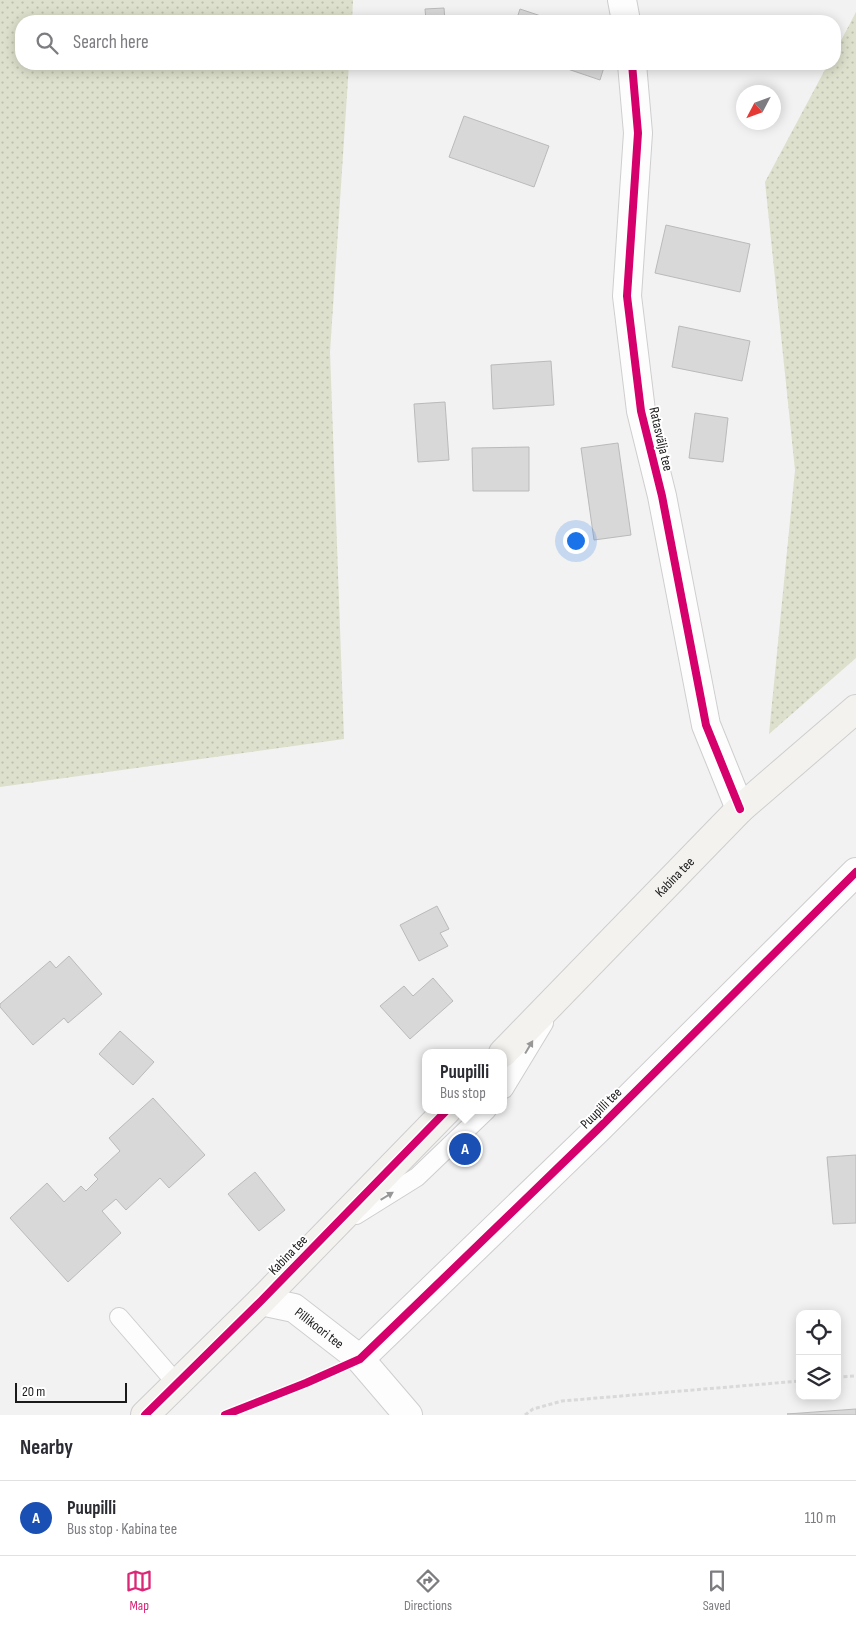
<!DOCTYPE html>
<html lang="en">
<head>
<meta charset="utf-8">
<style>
  :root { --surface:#fff; --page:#f7f7f7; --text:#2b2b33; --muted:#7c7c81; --line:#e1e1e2; --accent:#db2777 }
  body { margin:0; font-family:"Sofia Sans Condensed",sans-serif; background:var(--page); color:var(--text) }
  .controls { position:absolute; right:15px; bottom:15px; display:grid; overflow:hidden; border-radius:10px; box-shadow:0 2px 12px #0003 }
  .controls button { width:45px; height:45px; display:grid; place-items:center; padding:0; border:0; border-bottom:1px solid var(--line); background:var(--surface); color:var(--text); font:25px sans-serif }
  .compass { position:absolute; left:736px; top:85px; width:45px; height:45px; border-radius:50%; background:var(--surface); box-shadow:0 2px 12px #0003; rotate:229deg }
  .scale { position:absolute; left:15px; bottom:12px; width:112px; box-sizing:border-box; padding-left:5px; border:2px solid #1a1a1a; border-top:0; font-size:14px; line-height:18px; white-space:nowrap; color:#1a1a1a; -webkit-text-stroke:4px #fff; paint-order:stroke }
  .you { position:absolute; left:575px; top:540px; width:18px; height:18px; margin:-12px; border:4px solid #fff; border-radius:50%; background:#1a73e8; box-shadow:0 0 0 8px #1a73e833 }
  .badge { display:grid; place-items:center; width:32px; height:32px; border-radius:50%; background:var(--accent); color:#fff; font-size:16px; font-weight:700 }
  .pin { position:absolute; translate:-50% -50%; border:2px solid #fff; box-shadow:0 1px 5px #0006 }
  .popup { position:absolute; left:422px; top:1049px; width:85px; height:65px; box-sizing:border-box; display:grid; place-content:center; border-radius:10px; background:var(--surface); filter:drop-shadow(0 1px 4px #0005); font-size:16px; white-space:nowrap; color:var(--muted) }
  .popup b { font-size:19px; color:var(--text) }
  .popup::after { content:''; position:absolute; left:50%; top:100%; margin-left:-10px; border:10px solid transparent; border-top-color:var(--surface) }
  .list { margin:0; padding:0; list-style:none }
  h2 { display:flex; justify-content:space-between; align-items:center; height:65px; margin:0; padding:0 20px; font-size:21px }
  h2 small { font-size:16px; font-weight:400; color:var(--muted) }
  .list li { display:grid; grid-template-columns:32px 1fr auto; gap:15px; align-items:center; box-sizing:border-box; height:75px; padding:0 20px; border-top:1px solid var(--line) }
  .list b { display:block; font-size:19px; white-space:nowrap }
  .list p { margin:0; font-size:16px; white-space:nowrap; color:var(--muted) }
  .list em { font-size:16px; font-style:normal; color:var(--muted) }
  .icon { flex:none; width:28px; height:28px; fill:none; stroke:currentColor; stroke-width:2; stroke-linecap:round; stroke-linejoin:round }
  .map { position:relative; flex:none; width:856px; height:1415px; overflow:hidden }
  .search { position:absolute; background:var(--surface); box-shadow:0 2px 12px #0003; left:15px; right:15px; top:15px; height:55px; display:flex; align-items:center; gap:12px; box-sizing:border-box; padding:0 18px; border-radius:20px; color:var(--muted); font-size:19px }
  .sheet { height:140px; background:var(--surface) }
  nav { display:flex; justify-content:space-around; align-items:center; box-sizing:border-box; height:70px; border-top:1px solid var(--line); background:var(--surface); font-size:14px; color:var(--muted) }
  nav a { display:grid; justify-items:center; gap:2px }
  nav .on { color:var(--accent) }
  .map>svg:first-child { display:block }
  .grass { fill:url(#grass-dots) }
  .building { fill:#d9d8d8; stroke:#bababa }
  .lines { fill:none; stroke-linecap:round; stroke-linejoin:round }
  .lane-casing { stroke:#cecece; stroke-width:20 }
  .street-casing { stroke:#cecece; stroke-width:30 }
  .secondary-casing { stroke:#cecece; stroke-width:30 }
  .path { stroke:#d9d9d9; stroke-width:3; stroke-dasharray:4 2.5; stroke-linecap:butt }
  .lane { stroke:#fdfdfd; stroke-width:18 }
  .street { stroke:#fdfdfd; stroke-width:28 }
  .secondary { stroke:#f3f2ef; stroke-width:28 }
  .cycleway-casing { stroke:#fff; stroke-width:11 }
  .cycleway { stroke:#d6006c; stroke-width:8 }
  .oneway { fill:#979797 }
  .labels { text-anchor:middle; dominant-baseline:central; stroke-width:4; stroke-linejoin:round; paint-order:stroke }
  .street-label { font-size:14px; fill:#1a1a1a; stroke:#fff }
</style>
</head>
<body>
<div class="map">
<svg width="856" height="1415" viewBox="0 0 856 1415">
  <defs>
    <pattern id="grass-dots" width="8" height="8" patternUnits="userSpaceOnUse" patternTransform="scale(1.25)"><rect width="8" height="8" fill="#dde0cc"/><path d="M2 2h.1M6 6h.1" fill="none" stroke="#bdc0af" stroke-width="1.8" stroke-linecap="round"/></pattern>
  </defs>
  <rect width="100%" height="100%" fill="#f2f2f2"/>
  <g class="grass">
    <polygon points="0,0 353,0 352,21 21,21 21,64 349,64 330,352 344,739 0,787"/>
    <polygon points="856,12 856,658 769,734 795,470 765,182 828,64 835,64 835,52"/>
  </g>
  <g class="building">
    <polygon points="444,8 445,21 426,21 425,9"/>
    <polygon points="520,9 556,21 516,21"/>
    <polygon points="553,64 605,64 600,80"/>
    <polygon points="464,116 549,146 534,187 449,157"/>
    <polygon points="666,225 750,244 740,292 655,273"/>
    <polygon points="679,326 750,341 742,381 672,367"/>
    <polygon points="551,361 554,405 493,409 491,365"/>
    <polygon points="445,402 449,460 418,462 414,404"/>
    <polygon points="695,413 728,418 723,462 689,458"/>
    <polygon points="618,443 631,535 594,540 581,448"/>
    <polygon points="529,447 529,491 473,491 472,448"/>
    <polygon points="437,906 449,929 440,933 448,946 419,961 400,925"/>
    <polygon points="69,956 102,994 68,1023 64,1018 33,1045 0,1007 0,1004 50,961 56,968"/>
    <polygon points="433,978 453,1001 410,1039 380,1006 404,986 413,996"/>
    <polygon points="120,1031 154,1062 133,1085 99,1054"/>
    <polygon points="153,1098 205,1155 169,1188 160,1178 126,1210 116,1199 102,1211 121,1233 68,1282 10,1218 47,1183 64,1202 81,1186 86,1191 98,1179 94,1175 120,1151 109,1138"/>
    <polygon points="856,1155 856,1223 833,1224 827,1157"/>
    <polygon points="255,1172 285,1210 259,1231 228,1194"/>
    <polygon points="856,1409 856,1415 787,1414"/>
  </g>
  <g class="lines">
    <defs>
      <g id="lane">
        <polyline points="504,1089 544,1023"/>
        <polyline points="356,1215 417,1177 487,1110"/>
        <polyline points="119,1317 177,1384"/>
      </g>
      <g id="street">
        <polyline points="622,0 626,21"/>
        <polyline points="632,64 638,133 627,296 641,411 662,496 706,725 740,809"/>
        <path id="s1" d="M 261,1301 L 294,1308 L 360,1359 L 408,1415"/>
        <polyline points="360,1359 598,1129 856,872"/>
      </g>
      <g id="secondary">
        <path id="s2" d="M 503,1053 L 740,809 L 856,709"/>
        <polyline points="145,1415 261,1301 447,1110"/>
      </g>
    </defs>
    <use href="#lane" class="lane-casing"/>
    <use href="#street" class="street-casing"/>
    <use href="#secondary" class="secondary-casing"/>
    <g class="path">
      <polyline points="837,1377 856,1376"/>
      <polyline points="525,1415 533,1409 562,1401 800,1381"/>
    </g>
    <use href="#lane" class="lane"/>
    <use href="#street" class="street"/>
    <use href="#secondary" class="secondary"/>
    <defs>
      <g id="cycleway">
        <polyline points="632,64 638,133 627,296 641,411 662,496 706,725 740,809"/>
        <polyline points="145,1415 261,1301 447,1110"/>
        <polyline points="225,1415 306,1383 360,1359 598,1129 856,872"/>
      </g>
    </defs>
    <use href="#cycleway" class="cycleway-casing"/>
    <use href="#cycleway" class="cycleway"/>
  </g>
  <defs><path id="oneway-solid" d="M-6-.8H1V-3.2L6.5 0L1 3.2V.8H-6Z" transform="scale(1.25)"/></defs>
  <g class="oneway">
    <use href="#oneway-solid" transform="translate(529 1047) rotate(-59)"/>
    <use href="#oneway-solid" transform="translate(387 1196) rotate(-31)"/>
  </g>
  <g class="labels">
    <g class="street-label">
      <text transform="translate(661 439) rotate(77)">Ratasvälja tee</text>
      <text stroke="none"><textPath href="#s2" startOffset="246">Kabina tee</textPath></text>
      <text transform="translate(601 1108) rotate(-45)">Puupilli tee</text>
      <text transform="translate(288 1255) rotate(-46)">Kabina tee</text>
      <text stroke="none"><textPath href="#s1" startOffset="66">Pillikoori tee</textPath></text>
    </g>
  </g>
</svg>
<div class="controls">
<button><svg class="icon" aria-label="locate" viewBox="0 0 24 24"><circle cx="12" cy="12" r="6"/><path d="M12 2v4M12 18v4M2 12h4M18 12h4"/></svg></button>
<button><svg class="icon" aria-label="layers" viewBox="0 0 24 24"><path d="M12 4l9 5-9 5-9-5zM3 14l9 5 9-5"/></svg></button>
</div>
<svg class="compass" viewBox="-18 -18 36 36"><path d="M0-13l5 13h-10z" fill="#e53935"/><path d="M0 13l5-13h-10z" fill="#7c7c81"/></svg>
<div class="scale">20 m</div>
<div class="you"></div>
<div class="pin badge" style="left:465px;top:1149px;background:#1a4fb4">A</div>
<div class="popup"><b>Puupilli</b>Bus stop</div>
<div class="search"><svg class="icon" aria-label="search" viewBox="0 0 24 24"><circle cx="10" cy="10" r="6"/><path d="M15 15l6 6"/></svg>Search here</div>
</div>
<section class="sheet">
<h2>Nearby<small></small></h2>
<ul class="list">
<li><span class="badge" style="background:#1a4fb4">A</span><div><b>Puupilli</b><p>Bus stop · Kabina tee</p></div><em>110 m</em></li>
</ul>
</section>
<nav>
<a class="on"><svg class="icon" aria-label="map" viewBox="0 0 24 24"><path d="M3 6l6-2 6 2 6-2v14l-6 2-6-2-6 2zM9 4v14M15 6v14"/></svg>Map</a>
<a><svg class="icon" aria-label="directions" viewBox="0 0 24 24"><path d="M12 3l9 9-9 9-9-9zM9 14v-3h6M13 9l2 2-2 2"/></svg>Directions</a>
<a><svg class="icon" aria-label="saved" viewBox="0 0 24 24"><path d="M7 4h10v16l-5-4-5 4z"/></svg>Saved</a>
</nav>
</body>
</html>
